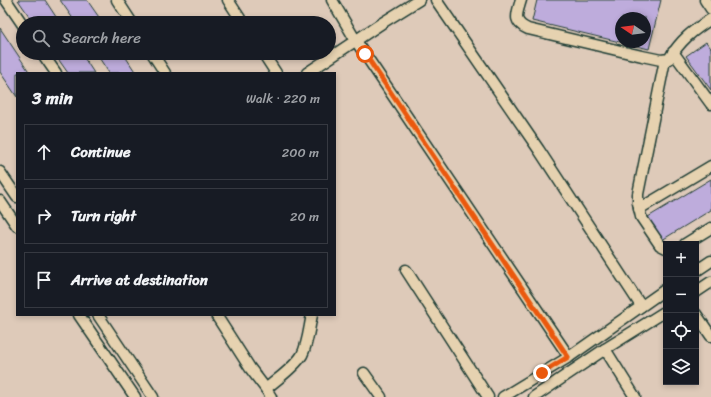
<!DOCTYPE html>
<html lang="en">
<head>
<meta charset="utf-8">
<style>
  :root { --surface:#171b24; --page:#20242c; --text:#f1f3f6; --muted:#9ea1a6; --line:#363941 }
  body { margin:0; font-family:Sriracha,sans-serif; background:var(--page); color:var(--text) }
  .controls { position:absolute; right:12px; bottom:12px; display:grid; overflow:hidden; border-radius:0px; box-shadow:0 2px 6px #0003 }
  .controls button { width:36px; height:36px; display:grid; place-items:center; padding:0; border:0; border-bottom:1px solid var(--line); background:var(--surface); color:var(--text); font:20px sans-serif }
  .compass { position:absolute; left:615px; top:12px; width:36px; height:36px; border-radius:50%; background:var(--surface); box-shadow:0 2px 6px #0003; rotate:283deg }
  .stop { position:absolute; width:12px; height:12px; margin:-9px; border:3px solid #ea580c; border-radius:50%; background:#fff }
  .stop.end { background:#ea580c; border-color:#fff; box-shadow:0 1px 4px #0008 }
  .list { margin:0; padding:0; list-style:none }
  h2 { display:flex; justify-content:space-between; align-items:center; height:52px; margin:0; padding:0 16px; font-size:17px }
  h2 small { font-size:13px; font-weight:400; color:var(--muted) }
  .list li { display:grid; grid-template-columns:26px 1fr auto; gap:12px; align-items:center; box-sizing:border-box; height:56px; margin:0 8px 8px; padding:0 8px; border:1px solid var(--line); border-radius:0px }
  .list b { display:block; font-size:15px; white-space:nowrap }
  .list em { font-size:13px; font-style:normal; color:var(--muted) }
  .icon { flex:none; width:22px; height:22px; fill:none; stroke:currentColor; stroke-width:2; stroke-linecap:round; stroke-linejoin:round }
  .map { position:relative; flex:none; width:711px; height:397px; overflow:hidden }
  .search { position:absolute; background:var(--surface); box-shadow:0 2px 6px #0003; left:16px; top:16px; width:320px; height:44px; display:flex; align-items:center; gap:10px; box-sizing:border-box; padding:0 14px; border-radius:22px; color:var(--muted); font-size:15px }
  .panel { position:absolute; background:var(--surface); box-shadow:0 2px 6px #0003; left:16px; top:72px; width:320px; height:244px; border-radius:0px }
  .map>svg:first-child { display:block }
  .building { fill:#beacdc; stroke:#1f3d34; fill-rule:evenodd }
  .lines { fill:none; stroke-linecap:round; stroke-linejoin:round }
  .minor-casing { stroke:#1f3d34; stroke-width:13 }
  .minor { stroke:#e6d2b0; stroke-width:10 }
  .route { stroke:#ea580c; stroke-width:5 }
</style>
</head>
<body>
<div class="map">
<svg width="711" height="397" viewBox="0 0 711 397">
  <rect width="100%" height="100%" fill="#decab9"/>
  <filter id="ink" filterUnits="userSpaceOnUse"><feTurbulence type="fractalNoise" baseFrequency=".025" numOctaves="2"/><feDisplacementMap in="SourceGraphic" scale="8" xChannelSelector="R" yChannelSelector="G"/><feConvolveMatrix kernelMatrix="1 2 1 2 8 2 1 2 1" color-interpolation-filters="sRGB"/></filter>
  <g filter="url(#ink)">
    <g class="building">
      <polygon points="18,0 45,0 60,23 34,23"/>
      <polygon points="60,0 87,0 103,23 76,23"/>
      <path d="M 537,0 L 661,0 L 649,49 L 532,21 ZM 621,18 L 645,18 L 645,42 L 621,42 Z"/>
      <polygon points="0,28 30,73 17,73 17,97 0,72"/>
      <polygon points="706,42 711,48 711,90 686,56"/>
      <polygon points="54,53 81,53 94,73 68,73"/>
      <polygon points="96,53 123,53 136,73 109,73"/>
      <polygon points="711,179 711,210 662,240 648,217"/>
    </g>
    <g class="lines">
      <defs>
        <g id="minor">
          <polyline points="6,0 23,25"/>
          <polyline points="117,0 132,23"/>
          <polyline points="228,0 243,23"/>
          <polyline points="332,0 356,41 569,357"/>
          <polyline points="436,0 539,150 641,306"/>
          <path d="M 521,0 C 517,14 512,22 528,29 L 642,56 L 661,60 L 669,59 C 681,40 692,31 711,19"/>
          <polyline points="705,0 711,9"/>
          <polyline points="673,52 711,104"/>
          <polyline points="42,53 56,73"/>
          <polyline points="152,53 165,73"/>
          <polyline points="263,53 276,73"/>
          <polyline points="665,60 638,194 638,203 641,217 660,245 666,248"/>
          <polyline points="307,73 382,23 419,0"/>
          <polyline points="0,172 17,197"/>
          <polyline points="0,201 17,226"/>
          <polyline points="639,209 711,166"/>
          <polyline points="685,244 711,228"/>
          <polyline points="406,270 488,397"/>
          <polyline points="696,271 711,261"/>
          <polyline points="696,292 711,282"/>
          <polyline points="696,314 711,336"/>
          <polyline points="79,315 135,397"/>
          <polyline points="98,315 153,397"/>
          <polyline points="216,315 250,368 266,389"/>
          <polyline points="605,349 635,397"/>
          <polyline points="364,373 381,397"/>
          <path d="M 271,397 L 266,389 C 277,379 294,368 302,355 C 308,343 309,328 312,315"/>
          <polyline points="503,397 569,357 666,289"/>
          <polyline points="534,397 605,349 666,311"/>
        </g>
      </defs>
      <use href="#minor" class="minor-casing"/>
      <use href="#minor" class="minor"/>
    </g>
  </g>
  <g class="lines" filter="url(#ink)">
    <polyline class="route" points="365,54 568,357 542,373"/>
  </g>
</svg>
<div class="controls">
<button>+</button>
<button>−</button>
<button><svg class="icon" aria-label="locate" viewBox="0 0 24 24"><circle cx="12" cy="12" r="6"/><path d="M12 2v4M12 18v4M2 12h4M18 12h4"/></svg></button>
<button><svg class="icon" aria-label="layers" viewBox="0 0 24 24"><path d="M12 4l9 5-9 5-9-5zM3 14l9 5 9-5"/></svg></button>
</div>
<svg class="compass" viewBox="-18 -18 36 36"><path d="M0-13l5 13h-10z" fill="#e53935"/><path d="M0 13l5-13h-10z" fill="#9ea1a6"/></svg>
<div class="stop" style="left:365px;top:54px"></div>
<div class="stop end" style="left:542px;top:373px"></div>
<div class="search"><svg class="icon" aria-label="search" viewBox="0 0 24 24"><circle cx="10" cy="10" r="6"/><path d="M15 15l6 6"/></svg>Search here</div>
<section class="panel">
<h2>3 min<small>Walk · 220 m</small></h2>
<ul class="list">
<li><svg class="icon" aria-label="ahead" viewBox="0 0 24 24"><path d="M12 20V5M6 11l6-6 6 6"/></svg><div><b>Continue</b></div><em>200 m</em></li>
<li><svg class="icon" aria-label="right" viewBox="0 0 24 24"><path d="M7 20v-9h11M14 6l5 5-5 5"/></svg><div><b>Turn right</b></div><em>20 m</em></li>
<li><svg class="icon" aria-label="arrive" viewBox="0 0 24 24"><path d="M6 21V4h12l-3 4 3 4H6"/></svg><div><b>Arrive at destination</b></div></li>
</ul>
</section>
</div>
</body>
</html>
